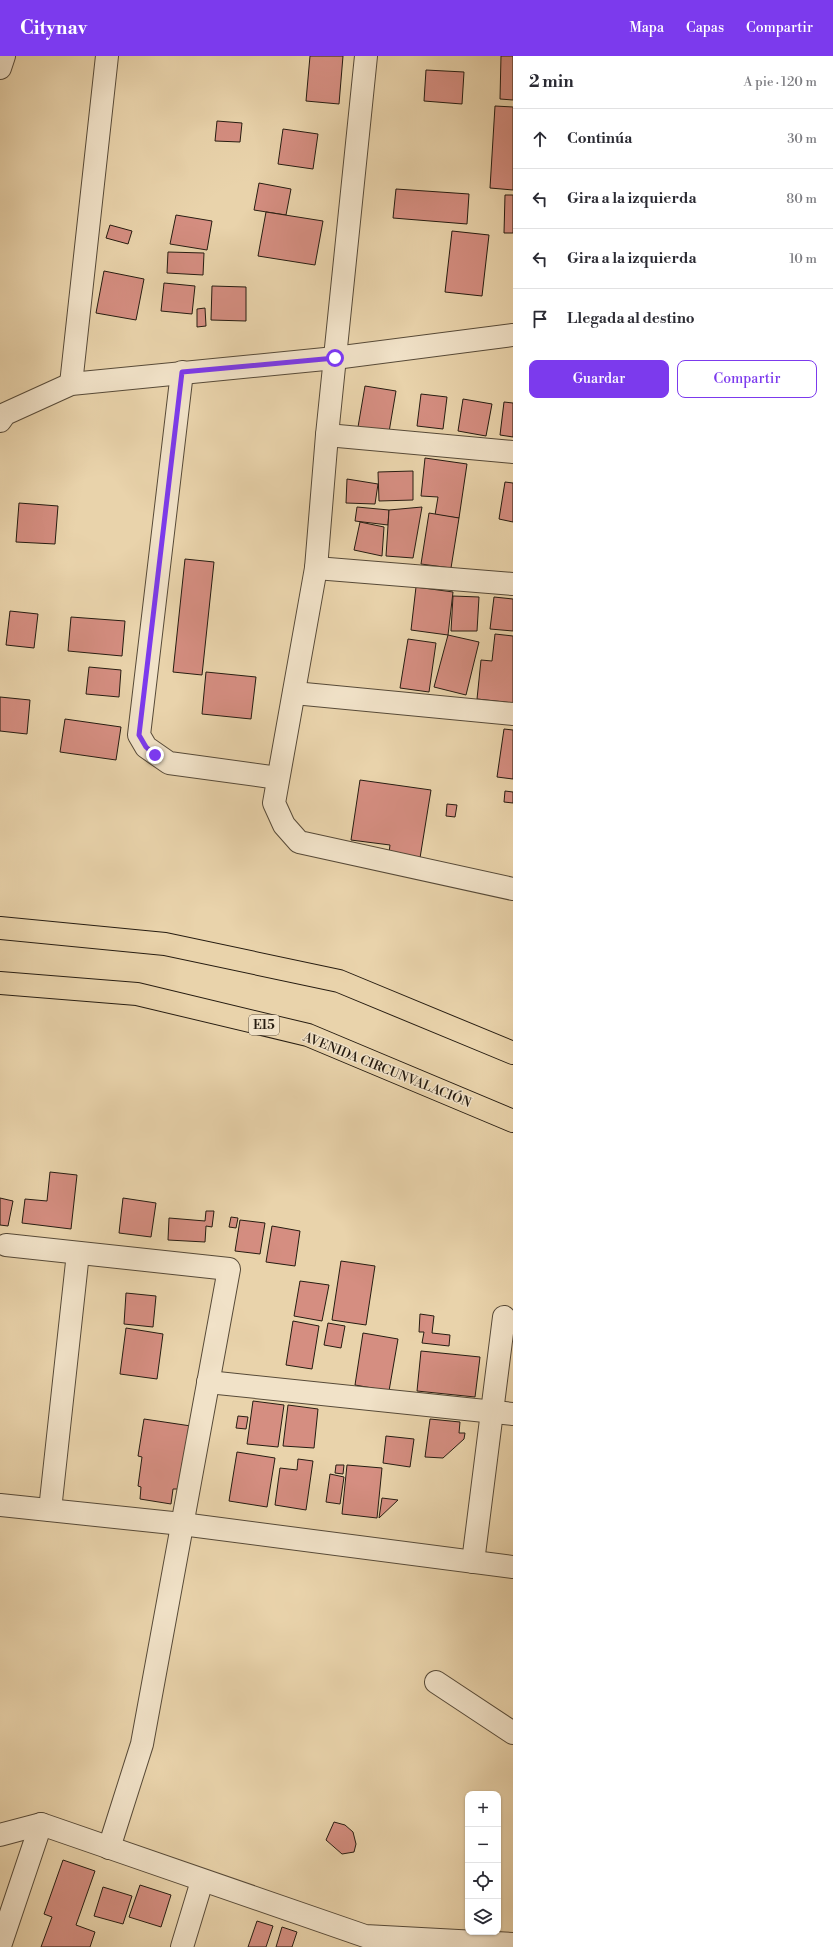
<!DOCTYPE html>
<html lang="es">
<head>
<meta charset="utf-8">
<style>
  :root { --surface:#fff; --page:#f7f7f7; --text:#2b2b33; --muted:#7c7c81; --line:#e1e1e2; --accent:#7c3aed }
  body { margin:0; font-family:"Libre Bodoni",serif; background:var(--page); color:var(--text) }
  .controls { position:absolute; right:12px; bottom:12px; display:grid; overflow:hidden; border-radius:8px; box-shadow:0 1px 3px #0004 }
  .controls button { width:36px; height:36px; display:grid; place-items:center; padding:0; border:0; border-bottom:1px solid var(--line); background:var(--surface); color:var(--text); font:20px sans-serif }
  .stop { position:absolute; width:12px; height:12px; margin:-9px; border:3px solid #7c3aed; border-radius:50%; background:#fff }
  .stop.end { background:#7c3aed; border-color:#fff; box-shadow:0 1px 4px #0008 }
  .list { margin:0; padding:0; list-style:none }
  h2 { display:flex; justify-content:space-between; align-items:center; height:52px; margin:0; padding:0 16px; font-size:17px }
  h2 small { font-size:13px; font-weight:400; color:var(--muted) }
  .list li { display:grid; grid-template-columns:26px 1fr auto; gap:12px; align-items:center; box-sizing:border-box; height:60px; padding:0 16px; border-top:1px solid var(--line) }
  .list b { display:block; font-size:15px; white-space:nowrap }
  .list em { font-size:13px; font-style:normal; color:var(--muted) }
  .actions { display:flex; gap:8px; padding:12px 16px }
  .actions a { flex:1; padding:9px 0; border:1px solid var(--accent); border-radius:8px; text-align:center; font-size:14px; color:var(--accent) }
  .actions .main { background:var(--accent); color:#fff }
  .icon { flex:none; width:22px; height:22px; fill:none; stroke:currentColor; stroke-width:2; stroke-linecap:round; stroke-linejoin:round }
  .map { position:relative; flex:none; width:513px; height:1891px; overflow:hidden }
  header { display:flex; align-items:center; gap:24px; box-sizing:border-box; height:56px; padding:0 20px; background:var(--accent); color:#fff }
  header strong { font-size:19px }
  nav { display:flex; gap:22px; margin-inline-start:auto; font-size:14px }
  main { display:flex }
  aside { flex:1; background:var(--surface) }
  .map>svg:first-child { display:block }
  .building { fill:#d58e81; stroke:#261c11 }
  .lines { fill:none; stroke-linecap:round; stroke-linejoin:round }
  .minor-casing { stroke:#574a38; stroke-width:24 }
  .highway-casing { stroke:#261c11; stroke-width:24 }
  .minor { stroke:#f1e2c8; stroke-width:22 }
  .highway { stroke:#e9d3ab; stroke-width:22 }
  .route { stroke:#7c3aed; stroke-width:5 }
  .labels { text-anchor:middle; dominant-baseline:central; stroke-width:3; stroke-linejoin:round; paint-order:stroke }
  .shield { fill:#f1e2c8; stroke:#635748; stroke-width:1 }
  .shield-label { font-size:12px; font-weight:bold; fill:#261c11 }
  .street-label { font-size:13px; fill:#261c11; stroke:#f1e2c8 }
</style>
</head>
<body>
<header>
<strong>Citynav</strong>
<nav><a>Mapa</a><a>Capas</a><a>Compartir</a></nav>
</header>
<main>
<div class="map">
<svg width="513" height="1891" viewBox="0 0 513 1891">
  <rect width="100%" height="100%" fill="#e9d3ab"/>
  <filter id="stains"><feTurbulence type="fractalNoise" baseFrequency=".005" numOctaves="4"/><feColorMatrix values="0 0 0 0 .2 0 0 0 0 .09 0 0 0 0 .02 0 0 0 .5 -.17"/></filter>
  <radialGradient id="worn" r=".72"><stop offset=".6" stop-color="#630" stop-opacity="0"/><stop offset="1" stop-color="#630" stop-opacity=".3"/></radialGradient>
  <g class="building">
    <polygon points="310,0 343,0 339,48 306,45"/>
    <polygon points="501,0 513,0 513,44 500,43"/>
    <polygon points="426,14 464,16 462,48 424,45"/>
    <polygon points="495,50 513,51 513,134 490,132"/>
    <polygon points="217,65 242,67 240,86 215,85"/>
    <polygon points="283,73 318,78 313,113 278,108"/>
    <polygon points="259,127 291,133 286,159 254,154"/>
    <polygon points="396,133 469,138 467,168 393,162"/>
    <polygon points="505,139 513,139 513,177 504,177"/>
    <polygon points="266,156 323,165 315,209 258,200"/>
    <polygon points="176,159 212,165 207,194 170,188"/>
    <polygon points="110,169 132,175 128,188 106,182"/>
    <polygon points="452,175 489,179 482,240 445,236"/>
    <polygon points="168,196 204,197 203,219 167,217"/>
    <polygon points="104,215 144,223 136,264 96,257"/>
    <polygon points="164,227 195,230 192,258 161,255"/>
    <polygon points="212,230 246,231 246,265 211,264"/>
    <polygon points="205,252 206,270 197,271 197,253"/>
    <polygon points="365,330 396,335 389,376 358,371"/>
    <polygon points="421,338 447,341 443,373 417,370"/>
    <polygon points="463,343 492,348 486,380 458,375"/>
    <polygon points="504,346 513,347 513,381 500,379"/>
    <polygon points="425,402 467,408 459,462 435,459 438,441 421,440"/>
    <polygon points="413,415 413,444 379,445 378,416"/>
    <polygon points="347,423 378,428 375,448 346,447"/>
    <polygon points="505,426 513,427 513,466 499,463"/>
    <polygon points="19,447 58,450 55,488 16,486"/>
    <polygon points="357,451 389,454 388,469 355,465"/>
    <polygon points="422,451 413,502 386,500 389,454"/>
    <polygon points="429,457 459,462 451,512 421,508"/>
    <polygon points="360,466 384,471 382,500 354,494"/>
    <polygon points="185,503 214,506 202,619 173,616"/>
    <polygon points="416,531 453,536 448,579 411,574"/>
    <polygon points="453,540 479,541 477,575 451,575"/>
    <polygon points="494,541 513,543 513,575 490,573"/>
    <polygon points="10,555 38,558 34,592 6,589"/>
    <polygon points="71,561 125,565 122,600 68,595"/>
    <polygon points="495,578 513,580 513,647 477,643 481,604 492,605"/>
    <polygon points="448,579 479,586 466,639 434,631"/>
    <polygon points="408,583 436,587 429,636 400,632"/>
    <polygon points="89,611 121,614 119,641 86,638"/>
    <polygon points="206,616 256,621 251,663 202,658"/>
    <polygon points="0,641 30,644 27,678 0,675"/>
    <polygon points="65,663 121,671 116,704 60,696"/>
    <polygon points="504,673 513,674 513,723 497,721"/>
    <polygon points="360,724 431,734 420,802 389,797 390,789 351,784"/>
    <polygon points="505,735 513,736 513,747 504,746"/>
    <polygon points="447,748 457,749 455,761 446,760"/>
    <polygon points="50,1116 77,1119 71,1173 22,1167 25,1143 47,1145"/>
    <polygon points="0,1142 13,1145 8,1170 0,1169"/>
    <polygon points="123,1142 156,1147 151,1181 119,1177"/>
    <polygon points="206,1155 214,1155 212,1171 206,1170 205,1186 168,1184 169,1162 205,1165"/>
    <polygon points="231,1161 238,1162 236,1172 229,1171"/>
    <polygon points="240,1164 265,1167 260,1198 235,1195"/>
    <polygon points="272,1170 300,1175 295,1210 266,1206"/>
    <polygon points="341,1205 375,1210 366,1269 332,1264"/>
    <polygon points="300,1225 329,1229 322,1265 294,1260"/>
    <polygon points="126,1237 156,1240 153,1271 124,1268"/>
    <polygon points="420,1258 434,1260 432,1277 450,1279 449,1290 422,1287 424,1276 419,1276"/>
    <polygon points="293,1265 319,1270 312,1313 286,1309"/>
    <polygon points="328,1267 345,1270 341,1292 324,1289"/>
    <polygon points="126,1272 163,1278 157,1323 120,1318"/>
    <polygon points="363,1277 398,1283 389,1335 355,1329"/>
    <polygon points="421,1295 480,1301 475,1341 417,1335"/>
    <polygon points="253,1345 284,1349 278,1391 247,1388"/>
    <polygon points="288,1349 318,1353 314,1392 283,1390"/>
    <polygon points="238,1360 248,1361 246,1373 236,1372"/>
    <polygon points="144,1363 191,1370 186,1404 183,1403 178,1433 173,1433 171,1448 140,1443 141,1431 138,1430 142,1401 138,1400"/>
    <polygon points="430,1363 460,1366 459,1377 465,1377 464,1383 443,1402 425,1401"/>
    <polygon points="386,1380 414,1383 410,1411 383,1407"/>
    <polygon points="237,1396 275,1402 267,1451 229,1445"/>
    <polygon points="298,1403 313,1405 306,1454 275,1449 280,1412 297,1414"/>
    <polygon points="336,1409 344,1409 343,1418 335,1417"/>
    <polygon points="347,1409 382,1412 377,1462 342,1458"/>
    <polygon points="330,1418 344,1421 340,1448 326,1446"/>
    <polygon points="382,1442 398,1444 379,1462"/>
    <polygon points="334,1766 345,1769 353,1776 356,1788 354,1796 342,1798 326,1784"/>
    <polygon points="63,1804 95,1815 76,1869 95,1876 90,1891 41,1891 52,1861 44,1858"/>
    <polygon points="140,1829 171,1839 161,1871 129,1861"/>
    <polygon points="103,1831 132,1840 123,1868 94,1860"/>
    <polygon points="257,1865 273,1870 266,1891 248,1891"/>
    <polygon points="282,1871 297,1876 292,1891 276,1891"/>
  </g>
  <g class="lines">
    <defs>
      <g id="minor">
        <polyline points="366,0 327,379 316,512 274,747 284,769 299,786 513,833"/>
        <polyline points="0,12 4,0"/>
        <polyline points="182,316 139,679 146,691 169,707 278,722"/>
        <polyline points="71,328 107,0"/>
        <polyline points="0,365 5,358 71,328 335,302 513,279"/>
        <polyline points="327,379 513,396"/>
        <polyline points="316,512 513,528"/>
        <polyline points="294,637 513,658"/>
        <polyline points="6,1189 229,1213 142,1688 109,1792"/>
        <polyline points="208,1326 513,1358"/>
        <polyline points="0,1449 182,1468 513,1511"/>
        <polyline points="50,1454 78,1197"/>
        <polyline points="473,1506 504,1261"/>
        <polyline points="436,1626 513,1677"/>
        <polyline points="0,1779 41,1768"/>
        <polyline points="0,1890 41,1768 365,1880 513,1888"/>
        <polyline points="182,1891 202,1825"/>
      </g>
      <g id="highway">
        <polyline points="0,872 165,888 339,925 513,997"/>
        <polyline points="0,927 137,938 308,979 513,1065"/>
      </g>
    </defs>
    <use href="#minor" class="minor-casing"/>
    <use href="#highway" class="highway-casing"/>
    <use href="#minor" class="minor"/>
    <use href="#highway" class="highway"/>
  </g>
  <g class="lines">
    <polyline class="route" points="155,699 146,691 139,679 182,316 335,302"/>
  </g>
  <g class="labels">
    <rect class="shield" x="249" y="959" width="30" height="20" rx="3"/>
    <g class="shield-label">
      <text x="264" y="969">E15</text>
    </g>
    <g class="street-label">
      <text transform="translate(387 1014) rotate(22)">AVENIDA CIRCUNVALACIÓN</text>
    </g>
  </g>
  <rect width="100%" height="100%" filter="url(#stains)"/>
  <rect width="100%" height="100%" fill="url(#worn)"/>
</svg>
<div class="controls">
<button>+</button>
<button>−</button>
<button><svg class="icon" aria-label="locate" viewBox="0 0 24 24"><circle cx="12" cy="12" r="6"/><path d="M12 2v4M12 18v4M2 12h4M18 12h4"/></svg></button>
<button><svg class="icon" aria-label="layers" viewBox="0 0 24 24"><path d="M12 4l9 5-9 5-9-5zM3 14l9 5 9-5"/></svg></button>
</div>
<div class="stop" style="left:335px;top:302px"></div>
<div class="stop end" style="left:155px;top:699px"></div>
</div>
<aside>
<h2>2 min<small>A pie · 120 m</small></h2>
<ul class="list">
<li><svg class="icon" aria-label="ahead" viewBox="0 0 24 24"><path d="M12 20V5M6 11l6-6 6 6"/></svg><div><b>Continúa</b></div><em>30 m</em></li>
<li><svg class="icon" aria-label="left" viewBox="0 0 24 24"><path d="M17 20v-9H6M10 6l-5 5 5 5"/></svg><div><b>Gira a la izquierda</b></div><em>80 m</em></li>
<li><svg class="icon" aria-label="left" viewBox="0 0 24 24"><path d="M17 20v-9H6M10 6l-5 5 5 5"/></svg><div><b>Gira a la izquierda</b></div><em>10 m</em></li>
<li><svg class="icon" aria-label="arrive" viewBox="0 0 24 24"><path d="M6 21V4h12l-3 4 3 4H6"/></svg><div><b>Llegada al destino</b></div></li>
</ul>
<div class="actions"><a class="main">Guardar</a><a>Compartir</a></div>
</aside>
</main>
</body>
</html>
